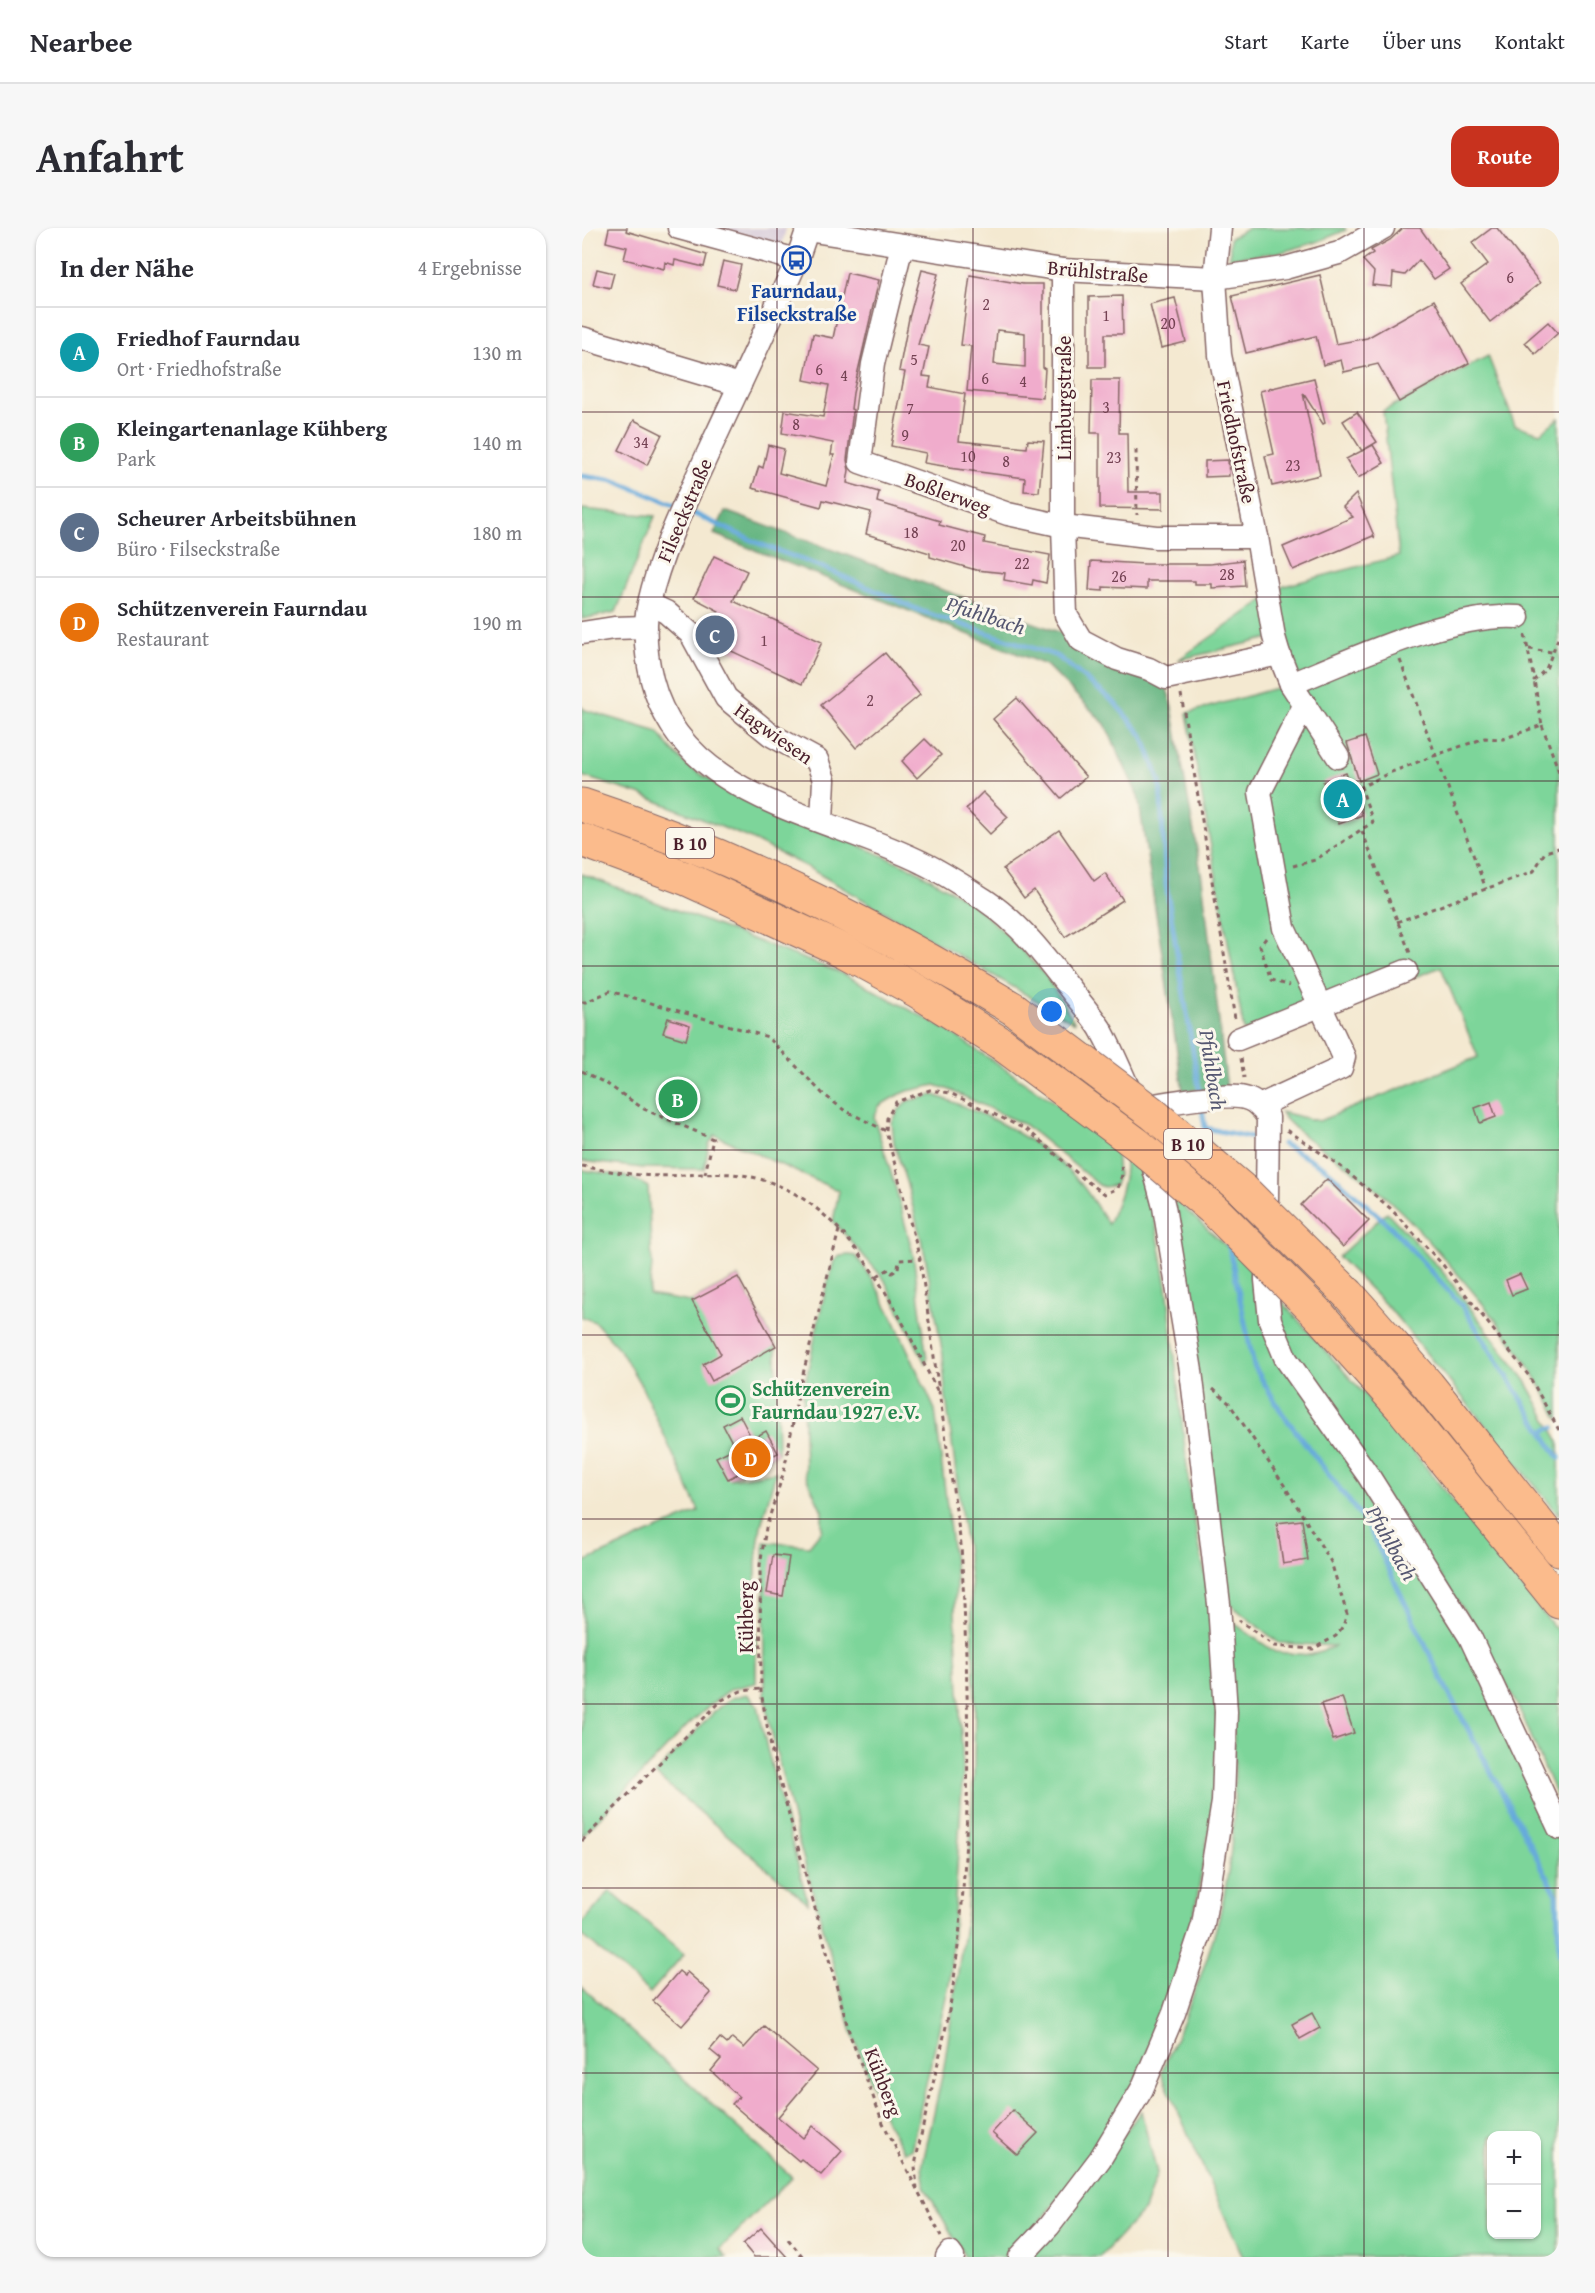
<!DOCTYPE html>
<html lang="de">
<head>
<meta charset="utf-8">
<style>
  :root { --surface:#fff; --page:#f7f7f7; --text:#2b2b33; --muted:#7c7c81; --line:#e1e1e2; --accent:#c8321e }
  body { margin:0; font-family:"Gentium Book Plus",serif; background:var(--page); color:var(--text) }
  .controls { position:absolute; right:18px; bottom:18px; display:grid; overflow:hidden; border-radius:12px; box-shadow:0 2px 4px #0004 }
  .controls button { width:54px; height:54px; display:grid; place-items:center; padding:0; border:0; border-bottom:2px solid var(--line); background:var(--surface); color:var(--text); font:30px sans-serif }
  .you { position:absolute; left:470px; top:784px; width:21px; height:21px; margin:-15px; border:4px solid #fff; border-radius:50%; background:#1a73e8; box-shadow:0 0 0 9px #1a73e833 }
  .badge { display:grid; place-items:center; width:39px; height:39px; border-radius:50%; background:var(--accent); color:#fff; font-size:20px; font-weight:700 }
  .pin { position:absolute; translate:-50% -50%; border:3px solid #fff; box-shadow:0 2px 6px #0006 }
  .list { margin:0; padding:0; list-style:none }
  h2 { display:flex; justify-content:space-between; align-items:center; height:78px; margin:0; padding:0 24px; font-size:26px }
  h2 small { font-size:20px; font-weight:400; color:var(--muted) }
  .list li { display:grid; grid-template-columns:39px 1fr auto; gap:18px; align-items:center; box-sizing:border-box; height:90px; padding:0 24px; border-top:2px solid var(--line) }
  .list b { display:block; font-size:22px; white-space:nowrap }
  .list p { margin:0; font-size:20px; white-space:nowrap; color:var(--muted) }
  .list em { font-size:20px; font-style:normal; color:var(--muted) }
  .map { position:relative; flex:none; width:977px; height:2029px; overflow:hidden; border-radius:18px }
  header { display:flex; align-items:center; gap:36px; box-sizing:border-box; height:84px; padding:0 30px; background:var(--surface); border-bottom:2px solid var(--line) }
  header strong { font-size:28px }
  nav { display:flex; gap:33px; margin-inline-start:auto; font-size:21px }
  .intro { display:flex; align-items:center; justify-content:space-between; box-sizing:border-box; height:144px; padding:0 36px }
  h1 { margin:0; font-size:42px }
  .button { padding:15px 27px; border-radius:18px; background:var(--accent); color:#fff; font-size:21px; font-weight:700 }
  main { display:flex; gap:36px; padding:0 36px }
  aside { flex:1; background:var(--surface); border-radius:18px; box-shadow:0 2px 4px #0004 }
  .map>svg:first-child { display:block }
  .industrial { fill:#ccbed4 }
  .green { fill:#7dd59a; stroke:#647a62; stroke-width:1.5; fill-rule:evenodd }
  .forest { fill:#66b682; stroke:#586a56; stroke-width:1.5 }
  .lines { fill:none; stroke-linecap:round; stroke-linejoin:round }
  .stream { stroke:#66aadb; stroke-width:5 }
  .building { fill:#f0accc; fill-rule:evenodd }
  .minor-casing { stroke:#866665; stroke-width:25 }
  .highway-casing { stroke:#866665; stroke-width:35 }
  .path { stroke:#866665; stroke-width:3; stroke-dasharray:4.5 4.5; stroke-linecap:butt }
  .minor { stroke:#fff; stroke-width:22 }
  .highway { stroke:#fbbb8c; stroke-width:33 }
  .highway-bridge-casing { stroke:#866665; stroke-width:35; stroke-linecap:butt }
  .highway-bridge { stroke:#fbbb8c; stroke-width:33 }
  .grid { fill:none; stroke:#4a1f2b; stroke-width:1.5; stroke-opacity:0.55 }
  .labels { text-anchor:middle; dominant-baseline:central; stroke-width:6; stroke-linejoin:round; paint-order:stroke }
  .number-label { font-size:16px; fill:#744253 }
  .shield { fill:#fbf7ec; stroke:#7f6065; stroke-width:1.5 }
  .shield-label { font-size:18px; font-weight:bold; fill:#4a1f2b }
  .street-label { font-size:20px; fill:#4a1f2b; stroke:#fbf7ec }
  .transit-label { font-size:20px; font-weight:bold; fill:#164399; stroke:#fbf7ec }
  .leisure-label { font-size:20px; font-weight:bold; fill:#27864d; stroke:#fbf7ec; text-anchor:start }
  .water-label { font-size:21px; font-style:italic; fill:#555771; stroke:#fbf7ec }
</style>
</head>
<body>
<header>
<strong>Nearbee</strong>
<nav><a>Start</a><a>Karte</a><a>Über uns</a><a>Kontakt</a></nav>
</header>
<div class="intro"><h1>Anfahrt</h1><a class="button">Route</a></div>
<main>
<aside>
<h2>In der Nähe<small>4 Ergebnisse</small></h2>
<ul class="list">
<li><span class="badge" style="background:#0f9aa8">A</span><div><b>Friedhof Faurndau</b><p>Ort · Friedhofstraße</p></div><em>130 m</em></li>
<li><span class="badge" style="background:#2e9e5b">B</span><div><b>Kleingartenanlage Kühberg</b><p>Park</p></div><em>140 m</em></li>
<li><span class="badge" style="background:#5c6f8a">C</span><div><b>Scheurer Arbeitsbühnen</b><p>Büro · Filseckstraße</p></div><em>180 m</em></li>
<li><span class="badge" style="background:#e8710a">D</span><div><b>Schützenverein Faurndau</b><p>Restaurant</p></div><em>190 m</em></li>
</ul>
</aside>
<div class="map">
<svg width="977" height="2029" viewBox="0 0 977 2029">
  <rect width="100%" height="100%" fill="#fbf7ec"/>
  <filter id="ink" filterUnits="userSpaceOnUse"><feTurbulence type="fractalNoise" baseFrequency=".0167" numOctaves="2"/><feDisplacementMap in="SourceGraphic" scale="12" xChannelSelector="R" yChannelSelector="G"/><feConvolveMatrix kernelMatrix="1 2 1 2 8 2 1 2 1" color-interpolation-filters="sRGB"/></filter>
  <filter id="wash" filterUnits="userSpaceOnUse"><feTurbulence type="fractalNoise" baseFrequency=".008" numOctaves="4" result="noise"/><feDisplacementMap in="SourceGraphic" scale="24" xChannelSelector="R" yChannelSelector="G"/><feGaussianBlur stdDeviation="1.35" result="paint"/><feColorMatrix in="noise" values="0 0 0 0 0 0 0 0 0 0 0 0 0 0 0 0 0 1.4 0 .05"/><feComposite in="paint" operator="in"/></filter>
  <g filter="url(#wash)">
    <rect width="100%" height="100%" fill="#f4e9d1"/>
    <polygon class="industrial" points="136,0 204,0 200,17"/>
    <g class="green">
      <polygon points="667,0 763,0 764,2 735,14 700,24 648,30 648,10"/>
      <path d="M 906,128 L 933,197 L 958,205 L 977,190 L 977,1192 C 948,1132 905,1079 861,1029 C 845,1011 829,992 811,976 C 794,959 773,944 754,930 C 734,916 713,904 698,884 L 737,893 L 896,829 L 859,739 L 783,768 L 662,803 L 605,485 L 709,456 L 692,409 L 596,432 L 702,358 L 817,328 L 801,183 Z"/>
      <polygon points="0,281 73,288 34,384 0,391"/>
      <polygon points="0,479 3,482 76,504 89,521 105,538 135,556 332,641 390,675 427,709 464,748 493,795 225,639 167,610 57,566 0,548"/>
      <polygon points="0,646 264,747 365,802 484,882 534,923 536,948 533,957 522,959 517,957 443,897 368,862 353,857 326,863 312,869 297,878 292,890 314,961 331,1026 345,1132 343,1135 302,1051 251,993 257,963 133,907 127,916 122,941 61,940 0,933"/>
      <path d="M 352,867 C 405,886 454,909 494,950 C 506,963 516,981 526,996 C 537,972 544,955 543,929 L 565,948 L 585,1058 L 609,1275 L 628,1372 L 635,1483 L 633,1568 L 611,1693 L 584,1780 L 552,1856 L 506,1933 L 463,1988 L 427,2029 L 383,2029 L 343,1960 L 340,1939 L 362,1839 L 385,1683 L 392,1544 L 393,1472 L 389,1358 L 363,1162 L 361,1127 L 343,1027 L 326,960 L 312,915 L 310,895 L 316,883 L 326,873 Z"/>
      <polygon points="0,942 48,949 66,959 70,1037 67,1067 108,1074 156,1049 194,1118 196,1225 148,1251 194,1244 179,1297 174,1334 174,1455 149,1461 131,1475 106,1497 0,1608 0,1335 117,1283 59,1157 38,1122 13,1094 0,1089"/>
      <path d="M 587,966 L 680,1051 L 683,1090 L 885,1412 L 928,1518 L 977,1615 L 977,2029 L 661,2029 L 579,1845 C 598,1799 619,1753 633,1704 C 663,1603 651,1494 646,1391 L 693,1424 L 728,1427 L 754,1418 L 697,1415 L 645,1374 ZM 909,1908 L 954,1908 L 954,2006 L 909,2006 Z"/>
      <polygon points="805,984 860,1043 944,1153 977,1214 977,1287 808,1081 756,1029"/>
      <polygon points="267,1027 274,1028 291,1052 313,1094 353,1182 374,1351 373,1384 381,1543 368,1752 329,1922 322,1924 304,1893 271,1807 216,1611 187,1494 183,1465 182,1314 227,1318 240,1302 240,1283 223,1246 221,1165 241,1072 252,1033 258,1028"/>
      <polygon points="692,1065 810,1197 977,1405 977,1575 941,1489 897,1404 707,1130"/>
      <polygon points="165,1466 176,1477 185,1521 226,1675 73,1546 138,1478 150,1470"/>
      <polygon points="28,1663 102,1726 68,1765 0,1707 0,1696"/>
      <polygon points="0,1759 210,1949 138,2021 145,2029 0,2029"/>
      <polygon points="559,1883 575,1945 562,1982 518,2029 449,2029"/>
    </g>
    <polygon class="forest" points="143,283 499,412 585,461 589,474 620,650 645,861 601,863 556,568 523,496 464,437 132,306"/>
    <g class="lines">
      <g class="stream">
        <polyline points="0,248 33,253 95,278"/>
        <polyline points="106,283 178,316 242,340 339,383 475,428 532,474 561,508 578,554 584,657 618,866"/>
        <polyline points="619,876 626,917"/>
        <polyline points="623,900 671,910"/>
        <polyline points="701,916 743,940 808,998 881,1079 977,1230"/>
        <polyline points="646,1014 672,1138 700,1185 786,1298 864,1460 975,1667 977,1725"/>
        <polyline points="962,1203 972,1199"/>
      </g>
    </g>
    <g id="blocks">
      <g class="building">
        <polygon points="27,0 45,0 44,3 125,27 122,39 93,32 92,37 83,34 82,41 42,31 45,19 24,14"/>
        <polygon points="821,0 838,0 867,41 852,51 837,32 823,47 811,45 810,59 790,57 792,44 781,32 791,25 789,22 808,12"/>
        <polygon points="910,0 915,0 958,55 908,94 879,56 906,36 890,15"/>
        <polygon points="141,33 159,37 153,61 135,57"/>
        <polygon points="15,41 32,45 28,60 11,56"/>
        <polygon points="340,42 356,46 336,117 347,119 341,148 349,149 347,159 383,166 377,213 445,220 446,212 462,213 457,264 442,263 443,250 367,240 367,239 342,235 344,225 309,218 323,144 317,143 327,90"/>
        <polygon points="265,45 297,52 271,165 269,181 271,182 265,232 267,242 265,255 297,264 295,274 358,293 357,297 403,309 402,315 468,327 464,355 451,352 450,357 422,352 423,345 394,342 348,329 348,325 284,306 289,284 241,272 239,279 170,260 177,238 181,240 186,217 202,221 197,245 244,258 252,227 249,227 251,215 200,205 203,183 241,189 247,157 222,152 231,106 251,110"/>
        <path d="M 388,47 L 441,56 L 461,56 L 461,140 L 463,141 L 461,170 L 385,163 L 389,118 L 379,117 ZM 415,102 L 443,105 L 443,139 L 412,136 Z"/>
        <polygon points="738,47 754,116 785,110 852,72 887,135 817,174 796,136 762,144 759,132 741,137 734,108 664,125 650,68"/>
        <polygon points="540,68 541,106 523,106 523,139 507,139 507,69"/>
        <polygon points="593,70 604,114 579,120 568,76"/>
        <polygon points="966,94 976,105 953,126 943,114"/>
        <polygon points="732,150 743,195 741,196 721,165 738,247 690,258 683,228 692,226 678,163"/>
        <polygon points="510,152 538,152 537,205 545,205 546,264 581,264 581,281 518,280 518,205 509,205"/>
        <polygon points="775,184 795,214 780,223 761,193"/>
        <polygon points="52,192 80,206 65,237 37,222"/>
        <polygon points="791,217 802,235 776,250 764,231"/>
        <polygon points="646,232 647,248 623,249 623,233"/>
        <polygon points="774,266 793,310 791,308 711,342 701,319 771,289 761,279"/>
        <polygon points="132,328 165,343 151,373 240,414 220,456 128,413 125,407 137,383 112,370"/>
        <polygon points="661,332 663,358 630,360 630,356 613,356 613,353 565,353 565,361 521,359 521,363 507,362 509,333 563,336 628,336"/>
        <polygon points="303,425 338,467 274,520 239,477"/>
        <polygon points="435,470 504,549 479,570 411,491"/>
        <polygon points="783,509 795,546 777,553 765,515"/>
        <polygon points="343,511 359,527 335,550 320,533"/>
        <polygon points="764,545 780,587 757,596 741,554"/>
        <polygon points="401,564 426,589 408,606 384,581"/>
        <polygon points="477,602 512,653 523,645 541,672 483,709 452,662 442,670 421,641"/>
        <polygon points="86,790 108,797 104,812 81,805"/>
        <polygon points="909,874 914,889 898,895 893,880"/>
        <polygon points="745,951 787,993 761,1019 719,977"/>
        <polygon points="938,1046 945,1061 930,1067 924,1052"/>
        <polygon points="156,1049 194,1118 130,1153 121,1136 139,1126 110,1073"/>
        <polygon points="158,1188 170,1211 184,1203 196,1225 146,1251 134,1229 153,1220 141,1197"/>
        <polygon points="720,1292 726,1332 701,1336 695,1295"/>
        <polygon points="191,1327 207,1329 201,1368 185,1365"/>
        <polygon points="760,1469 772,1505 751,1512 739,1476"/>
        <polygon points="97,1743 103,1748 105,1744 129,1765 100,1798 71,1773"/>
        <polygon points="730,1785 738,1800 718,1811 710,1796"/>
        <polygon points="182,1798 235,1843 196,1889 221,1910 231,1898 260,1923 239,1947 219,1931 217,1933 150,1876 157,1869 129,1843 139,1831 128,1822 138,1810 145,1816 150,1810 162,1820"/>
        <polygon points="431,1882 456,1905 435,1927 410,1905"/>
        <polygon points="179,2000 205,2029 172,2029 161,2016"/>
      </g>
    </g>
  </g>
  <g filter="url(#ink)">
    <use href="#blocks" fill-opacity="0" stroke="#866665" stroke-width="1.5"/>
    <g class="lines">
      <defs>
        <g id="minor">
          <polyline points="97,0 215,32"/>
          <path d="M 226,0 L 215,32 C 186,97 156,161 126,225 C 104,273 79,323 67,375 C 61,400 64,428 70,452 C 100,572 247,587 341,635 C 362,645 383,659 403,672 C 439,696 465,731 491,765 C 500,776 510,788 518,800 C 530,821 539,844 549,866"/>
          <polyline points="638,0 633,50 638,127 675,309 692,409 697,426 709,456 756,529"/>
          <polyline points="225,2 481,42 633,50 703,40 757,25 801,0"/>
          <polyline points="320,17 291,136 278,234 426,286 481,298 574,309 675,309"/>
          <polyline points="481,42 481,298 484,387 499,412 535,431 567,441 584,450 697,426"/>
          <polyline points="0,110 158,157"/>
          <polyline points="67,376 84,384 109,406 144,470 189,507 235,532 242,552 240,593"/>
          <polyline points="0,405 32,400 64,399"/>
          <path d="M 709,456 C 774,430 867,385 936,389"/>
          <polyline points="656,811 824,743"/>
          <polyline points="677,878 759,840 762,829 702,700 678,564 723,476"/>
          <path d="M 555,880 C 579,876 647,863 666,871 C 675,874 681,882 686,889 L 684,1052 L 688,1092 L 704,1131 L 786,1247 L 888,1409 L 977,1600"/>
          <polyline points="365,2029 368,2025 371,2029"/>
          <polyline points="438,2029 467,1998 518,1931 560,1861 592,1785 621,1697 641,1574 644,1484 637,1376 609,1143 582,979 568,926"/>
        </g>
        <g id="highway">
          <path d="M 0,577 C 156,628 291,697 432,781"/>
          <polyline points="0,612 105,651 262,723 335,763 420,816"/>
          <polyline points="767,1067 846,1157 977,1321"/>
          <polyline points="737,1087 820,1180 977,1374"/>
        </g>
      </defs>
      <use href="#minor" class="minor-casing"/>
      <use href="#highway" class="highway-casing"/>
      <g class="path">
        <polyline points="554,222 555,287"/>
        <polyline points="943,407 952,452 964,441 977,408"/>
        <polyline points="947,421 970,424"/>
        <polyline points="818,432 904,661"/>
        <polyline points="599,466 653,791"/>
        <polyline points="960,497 977,544"/>
        <polyline points="780,603 828,725"/>
        <polyline points="711,638 733,632 791,594 779,559 807,545 854,527 903,510 921,511 960,497 952,452"/>
        <polyline points="815,694 952,643 963,624 977,620"/>
        <polyline points="684,710 678,718 689,752 707,758"/>
        <polyline points="0,774 4,774 28,763 186,809 241,866 262,882 304,903"/>
        <polyline points="659,830 662,850"/>
        <polyline points="0,843 25,856 62,881 131,911 123,946"/>
        <polyline points="705,902 758,938 808,980 861,1037 947,1148 977,1202"/>
        <path d="M 0,938 C 19,942 39,945 59,947 C 89,950 120,944 150,946 C 261,955 313,1080 357,1166"/>
        <polyline points="257,1002 217,1162 202,1243 184,1300 178,1337 179,1464 190,1525 268,1807 301,1895 359,2008"/>
        <polyline points="295,1048 307,1041 310,1045 316,1041 317,1032 338,1031"/>
        <polyline points="631,1161 647,1175 702,1257 749,1334 765,1386 761,1398 754,1408 731,1421 692,1418 657,1392"/>
        <polyline points="0,1613 140,1472 159,1463 179,1461"/>
        <path d="M 335,1961 L 333,1938 C 344,1875 364,1814 372,1751 C 391,1608 387,1461 379,1317 L 338,1031 L 304,903 L 305,890 L 314,874 L 348,862 L 368,865 L 447,903 L 503,952 L 523,966 L 536,960 L 540,947 L 539,935"/>
        <polyline points="206,2011 221,2029"/>
      </g>
      <use href="#minor" class="minor"/>
      <use href="#highway" class="highway"/>
      <defs>
        <g id="highway-bridge">
          <polyline points="432,781 570,885 661,962 767,1067"/>
          <polyline points="420,816 556,917 632,982 737,1087"/>
        </g>
      </defs>
      <use href="#highway-bridge" class="highway-bridge-casing"/>
      <use href="#highway-bridge" class="highway-bridge"/>
    </g>
  </g>
  <path class="grid" d="M 195,0 L 195,2029M 391,0 L 391,2029M 586,0 L 586,2029M 782,0 L 782,2029M 0,184 L 977,184M 0,369 L 977,369M 0,553 L 977,553M 0,738 L 977,738M 0,922 L 977,922M 0,1107 L 977,1107M 0,1291 L 977,1291M 0,1476 L 977,1476M 0,1660 L 977,1660M 0,1845 L 977,1845"/>
  <defs>
    <symbol id="bus-ring" viewBox="-11 -11 22 22"><circle r="9.5" fill="#fbf7ec" stroke="#1a4fb4" stroke-width="1.5"/><path d="M-5-6H5V4H4V6H2V4H-2V6H-4V4H-5ZM-3.5-4V0h7V-4ZM-3.5 1.2v1.5H-2V1.2ZM2 1.2v1.5H3.5V1.2Z" fill="#1a4fb4"/></symbol>
    <symbol id="stadium-ring" viewBox="-11 -11 22 22"><circle r="9.5" fill="#fbf7ec" stroke="#2e9e5b" stroke-width="1.5"/><path d="M0-5a6.5 5 0 1 0 0 10a6.5 5 0 1 0 0-10ZM-3.5-1.8h7v3.6h-7Z" fill="#2e9e5b"/></symbol>
  </defs>
  <g fill-rule="evenodd">
    <use href="#bus-ring" x="198" y="16" width="33" height="33"/>
    <use href="#stadium-ring" x="132" y="1156" width="33" height="33"/>
  </g>
  <g class="labels">
    <g class="number-label">
      <text x="928" y="49">6</text>
      <text x="404" y="76">2</text>
      <text x="524" y="87">1</text>
      <text x="586" y="95">20</text>
      <text x="332" y="131">5</text>
      <text x="237" y="141">6</text>
      <text x="262" y="147">4</text>
      <text x="403" y="150">6</text>
      <text x="441" y="153">4</text>
      <text x="524" y="179">3</text>
      <text x="328" y="180">7</text>
      <text x="214" y="196">8</text>
      <text x="323" y="207">9</text>
      <text x="59" y="214">34</text>
      <text x="386" y="228">10</text>
      <text x="532" y="229">23</text>
      <text x="424" y="233">8</text>
      <text x="711" y="237">23</text>
      <text x="329" y="304">18</text>
      <text x="376" y="317">20</text>
      <text x="440" y="335">22</text>
      <text x="645" y="346">28</text>
      <text x="537" y="348">26</text>
      <text x="182" y="412">1</text>
      <text x="288" y="472">2</text>
    </g>
    <g class="shield">
      <rect x="84" y="600" width="48" height="30" rx="4.5"/>
      <rect x="582" y="901" width="48" height="30" rx="4.5"/>
    </g>
    <g class="shield-label">
      <text x="108" y="615">B 10</text>
      <text x="606" y="916">B 10</text>
    </g>
    <g class="street-label">
      <text transform="translate(516 43) rotate(5)">Brühlstraße</text>
      <text transform="translate(481 170) rotate(-90)">Limburgstraße</text>
      <text transform="translate(655 214) rotate(78)">Friedhofstraße</text>
      <text transform="translate(366 265) rotate(20)">Boßlerweg</text>
      <text transform="translate(102 282) rotate(-67)">Filseckstraße</text>
      <text transform="translate(192 505) rotate(35)">Hagwiesen</text>
      <text transform="translate(163 1389) rotate(-90)">Kühberg</text>
      <text transform="translate(302 1854) rotate(69)">Kühberg</text>
    </g>
    <g class="transit-label">
      <text x="215" y="62">Faurndau,<tspan x="215" dy="23">Filseckstraße</tspan></text>
    </g>
    <g class="leisure-label">
      <text x="170" y="1160">Schützenverein<tspan x="170" dy="23">Faurndau 1927 e.V.</tspan></text>
    </g>
    <g class="water-label">
      <text transform="translate(404 387) rotate(18)">Pfuhlbach</text>
      <text transform="translate(631 842) rotate(81)">Pfuhlbach</text>
      <text transform="translate(810 1315) rotate(61)">Pfuhlbach</text>
    </g>
  </g>
</svg>
<div class="controls">
<button>+</button>
<button>−</button>
</div>
<div class="you"></div>
<div class="pin badge" style="left:761px;top:571px;background:#0f9aa8">A</div>
<div class="pin badge" style="left:96px;top:871px;background:#2e9e5b">B</div>
<div class="pin badge" style="left:133px;top:407px;background:#5c6f8a">C</div>
<div class="pin badge" style="left:169px;top:1230px;background:#e8710a">D</div>
</div>
</main>
</body>
</html>
